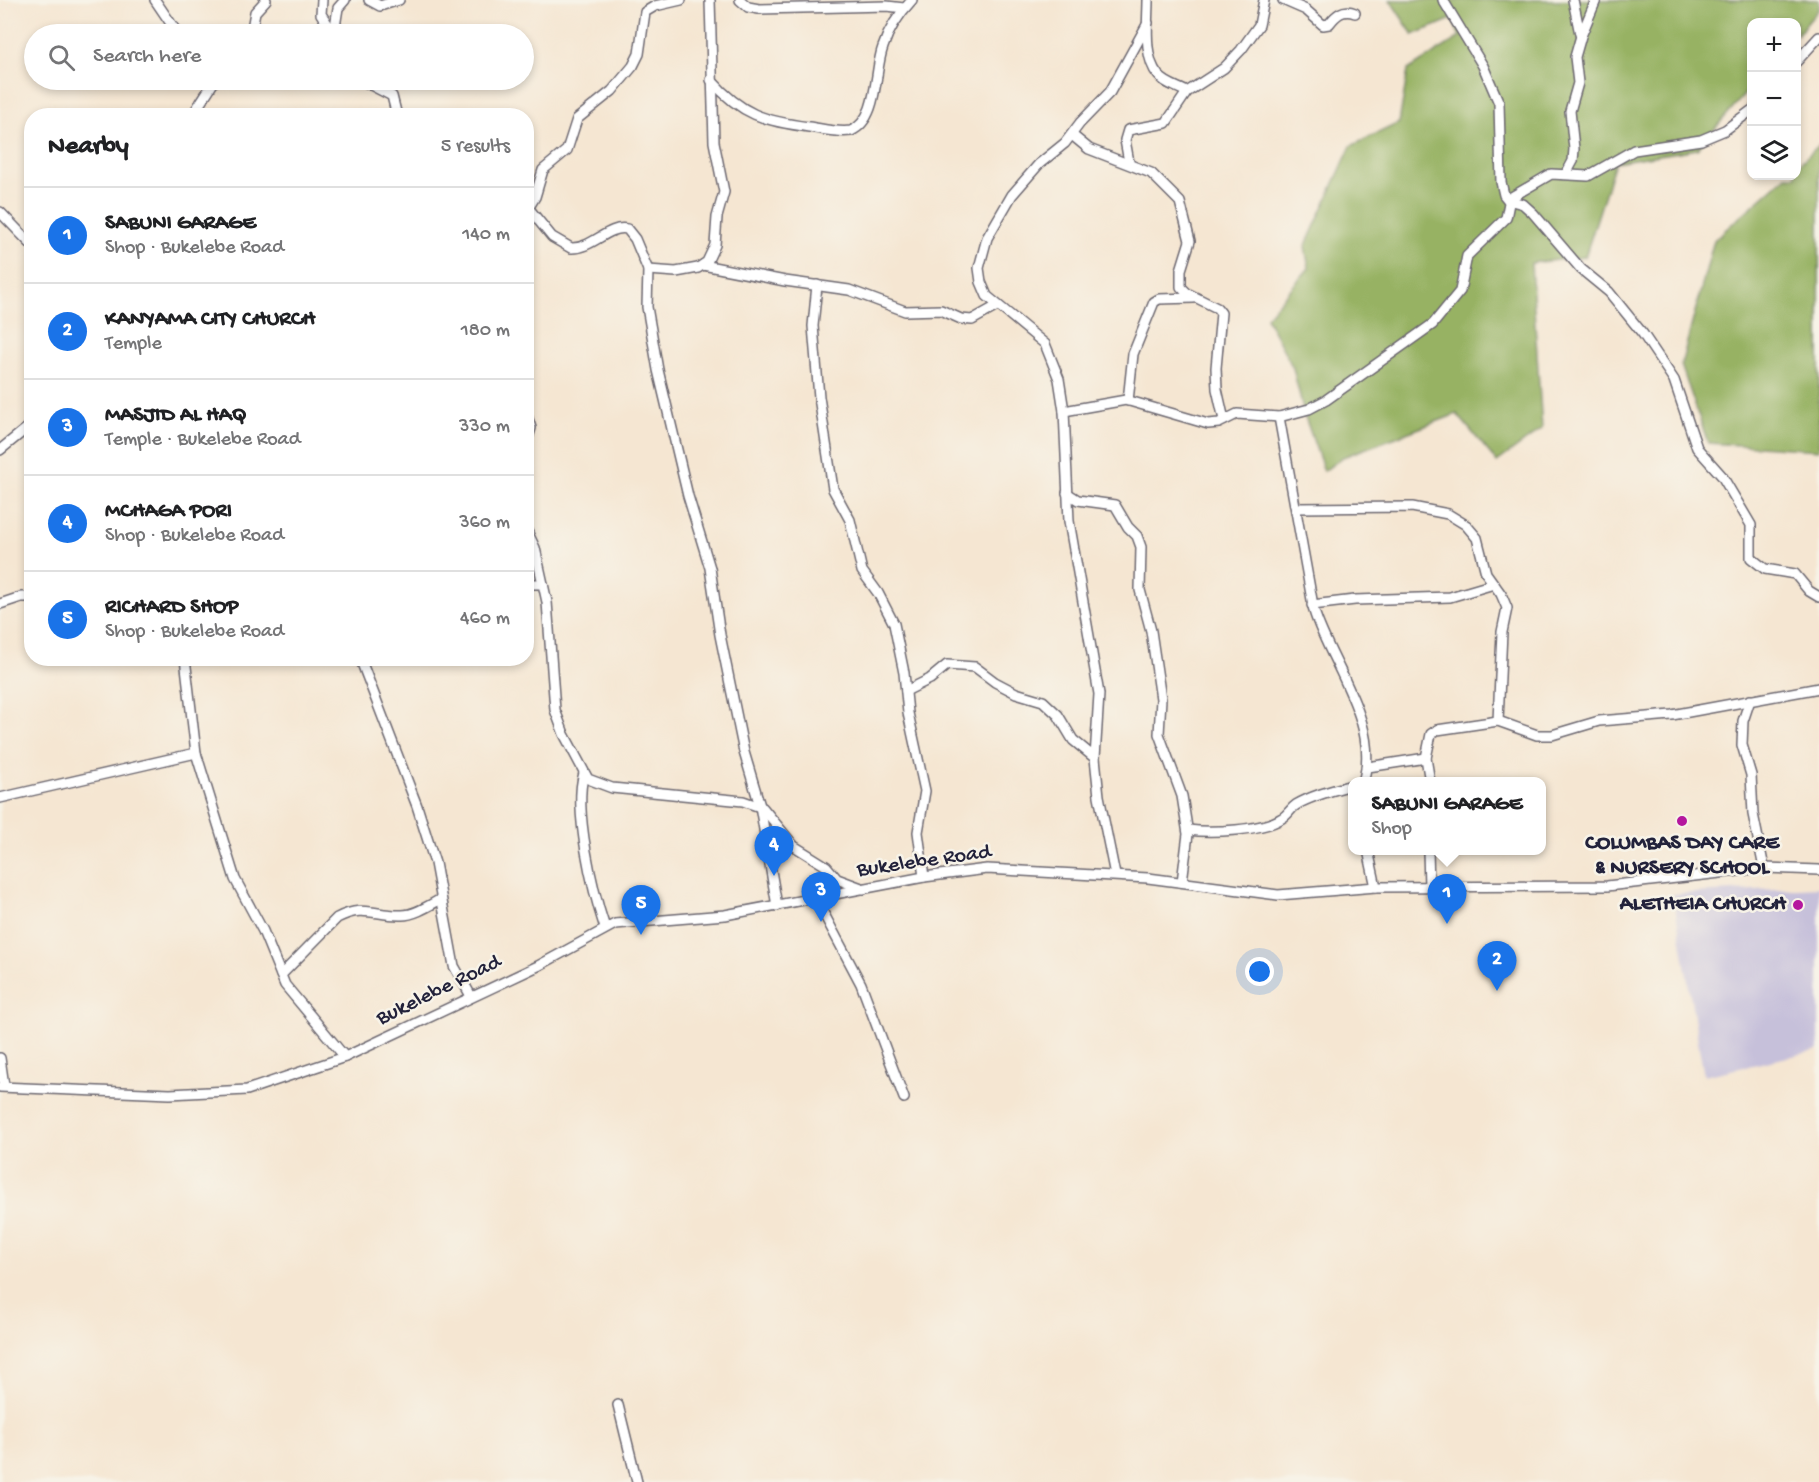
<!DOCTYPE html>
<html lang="en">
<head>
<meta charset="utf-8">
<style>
  :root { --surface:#fff; --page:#f2f2f2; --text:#202124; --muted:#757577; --line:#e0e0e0; --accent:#1a73e8 }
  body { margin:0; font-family:"Gochi Hand",sans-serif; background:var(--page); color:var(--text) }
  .controls { position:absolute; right:18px; top:18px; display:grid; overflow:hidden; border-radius:12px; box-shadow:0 3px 9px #0003 }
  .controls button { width:54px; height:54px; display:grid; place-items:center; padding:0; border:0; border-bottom:2px solid var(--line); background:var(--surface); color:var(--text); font:30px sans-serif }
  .you { position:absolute; left:1260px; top:972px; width:21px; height:21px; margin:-15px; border:4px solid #fff; border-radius:50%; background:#1a73e8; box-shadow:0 0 0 9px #1a73e833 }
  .badge { display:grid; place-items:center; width:39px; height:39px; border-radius:50%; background:var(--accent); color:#fff; font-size:20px; font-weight:700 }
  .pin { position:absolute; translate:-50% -50px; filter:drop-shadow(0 2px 3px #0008) }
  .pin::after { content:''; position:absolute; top:32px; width:21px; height:18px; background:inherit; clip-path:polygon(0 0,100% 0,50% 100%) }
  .popup { position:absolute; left:1348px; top:777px; width:198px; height:78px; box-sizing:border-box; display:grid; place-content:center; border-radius:12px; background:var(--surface); filter:drop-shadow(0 2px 4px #0005); font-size:20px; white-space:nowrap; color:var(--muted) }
  .popup b { font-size:22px; color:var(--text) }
  .popup::after { content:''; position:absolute; left:50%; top:100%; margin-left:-12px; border:12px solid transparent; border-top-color:var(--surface) }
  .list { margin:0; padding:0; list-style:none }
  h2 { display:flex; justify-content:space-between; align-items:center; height:78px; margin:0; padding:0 24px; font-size:26px }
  h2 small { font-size:20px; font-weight:400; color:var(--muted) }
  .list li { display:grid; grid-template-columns:39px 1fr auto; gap:18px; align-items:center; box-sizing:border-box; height:96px; padding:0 24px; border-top:2px solid var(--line) }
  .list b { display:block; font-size:22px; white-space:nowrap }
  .list p { margin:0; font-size:20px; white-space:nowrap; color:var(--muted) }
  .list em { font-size:20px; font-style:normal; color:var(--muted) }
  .icon { flex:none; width:33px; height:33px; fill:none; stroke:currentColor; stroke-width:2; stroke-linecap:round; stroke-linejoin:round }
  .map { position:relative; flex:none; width:1819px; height:1482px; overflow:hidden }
  .search { position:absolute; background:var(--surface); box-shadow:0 3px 9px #0003; left:24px; top:24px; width:510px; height:66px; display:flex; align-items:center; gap:15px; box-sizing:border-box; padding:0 21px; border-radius:33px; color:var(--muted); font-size:22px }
  .panel { position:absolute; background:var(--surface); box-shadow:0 3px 9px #0003; left:24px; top:108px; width:510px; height:558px; border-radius:24px }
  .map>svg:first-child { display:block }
  .industrial { fill:#c6c0da }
  .forest { fill:#97b264; stroke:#5c6a50; stroke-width:1.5 }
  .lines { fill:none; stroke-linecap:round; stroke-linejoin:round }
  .minor-casing { stroke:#6c6770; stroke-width:12 }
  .minor { stroke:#fff; stroke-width:9 }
  .poi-dot { fill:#b5179e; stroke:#f7f3e8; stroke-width:2 }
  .labels { text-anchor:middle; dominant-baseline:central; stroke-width:5; stroke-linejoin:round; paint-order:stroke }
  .poi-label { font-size:22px; font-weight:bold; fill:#22223b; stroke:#f7f3e8 }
  .street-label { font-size:22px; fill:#22223b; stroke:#f7f3e8 }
</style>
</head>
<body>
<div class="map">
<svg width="1819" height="1482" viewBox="0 0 1819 1482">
  <rect width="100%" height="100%" fill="#f7f3e8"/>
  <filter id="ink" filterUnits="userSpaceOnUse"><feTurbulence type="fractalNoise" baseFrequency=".0167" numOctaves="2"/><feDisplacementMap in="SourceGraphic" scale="12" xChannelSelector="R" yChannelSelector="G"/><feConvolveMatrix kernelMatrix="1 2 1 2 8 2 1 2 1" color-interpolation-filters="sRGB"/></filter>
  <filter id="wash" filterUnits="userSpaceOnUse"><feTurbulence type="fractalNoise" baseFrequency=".008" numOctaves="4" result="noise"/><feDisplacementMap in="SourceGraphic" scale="24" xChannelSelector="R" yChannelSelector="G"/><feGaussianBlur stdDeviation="1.35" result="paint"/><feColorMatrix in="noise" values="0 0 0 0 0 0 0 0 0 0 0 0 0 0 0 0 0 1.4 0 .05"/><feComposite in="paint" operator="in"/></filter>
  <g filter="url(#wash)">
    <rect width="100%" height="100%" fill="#f5e6d2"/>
    <polygon class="industrial" points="1819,887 1819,1050 1704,1076 1673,894"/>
    <g class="forest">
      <polygon points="1390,0 1819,0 1819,9 1797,35 1796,22 1752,22 1751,87 1697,149 1615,162 1585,257 1531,263 1542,429 1497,462 1457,414 1343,457 1324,471 1305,417 1293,368 1266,317 1309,268 1305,247 1351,146 1399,123 1408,70 1460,37 1452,19 1413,35"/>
      <polygon points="1819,145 1819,450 1708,443 1681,365 1714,240 1786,176 1796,176 1797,166"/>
    </g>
  </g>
  <g filter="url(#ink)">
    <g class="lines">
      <defs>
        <g id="minor">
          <polyline points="155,0 178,34"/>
          <polyline points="322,0 321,14 334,34"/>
          <polyline points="369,0 380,6 399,0"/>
          <polyline points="740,0 748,7 759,9 887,6 904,8"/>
          <path d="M 1148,0 C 1148,22 1143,57 1158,75 C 1165,84 1178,87 1187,92"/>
          <path d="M 1283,0 L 1306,10 L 1323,25 L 1329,24 C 1336,15 1343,8 1355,13"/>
          <polyline points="1443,0 1483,66 1499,103 1501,182 1504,195 1508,200 1523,204 1533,213 1581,269 1609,292 1643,334 1674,380 1697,448 1722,476 1751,525 1751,558 1765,569 1795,574 1809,591 1819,597"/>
          <polyline points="1573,0 1580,34"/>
          <polyline points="334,33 338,8 345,0"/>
          <polyline points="251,34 255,12 266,0"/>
          <polyline points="1796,62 1819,37"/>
          <polyline points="361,80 392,96 397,116"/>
          <path d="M 711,80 C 742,115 764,121 809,127 C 823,129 837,133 851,131 C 879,119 874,70 883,47 C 889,28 899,14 912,0"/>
          <polyline points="192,116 215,80"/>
          <polyline points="1072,135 1089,149 1151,173 1180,202 1190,241 1181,270 1181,287 1187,293 1217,308 1221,313 1216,368 1217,389 1224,420"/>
          <polyline points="1129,162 1125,140 1128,130 1166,123 1187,92 1224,68 1241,50 1259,25 1264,0"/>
          <polyline points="1566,174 1573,161 1574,149 1570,111 1578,83 1575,57 1581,36 1596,0"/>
          <path d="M 526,205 L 552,237 L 571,248 C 592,249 608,225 627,229 L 635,239 L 648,270 L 647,307 L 658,370 L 688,496 L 710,568 L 720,635 L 744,752 L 760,806 L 777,906"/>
          <polyline points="529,207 535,197 543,170 567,150 577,119 612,91 633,66 639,54 645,12 655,6 681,0"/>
          <polyline points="0,212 32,245"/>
          <polyline points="703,265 785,281 849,290 905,311 941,310 961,319 972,320 997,306"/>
          <polyline points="648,270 676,272 698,268 707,262 715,245 717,217 724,192 714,142 710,0"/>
          <polyline points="817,285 813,326 819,397 833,489 850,520 862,571 878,593 894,624 904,673 908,713 925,791 918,832 924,877"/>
          <polyline points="1128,401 1133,354 1154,302 1159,299 1194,298"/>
          <polyline points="1064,411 1126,400 1208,424 1219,423 1237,414 1279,417"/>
          <polyline points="526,413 531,428 526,444"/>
          <polyline points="0,450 32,424"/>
          <polyline points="1067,493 1078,500 1115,505 1128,527 1137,536 1141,547 1140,590 1151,631 1161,699 1159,734 1182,796 1188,834 1182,882"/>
          <polyline points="1297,508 1412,507 1448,514 1466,525 1477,538 1486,573 1501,594 1507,608 1502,632 1498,721"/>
          <polyline points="526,529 535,548 547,602 555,710 564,734 588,779 612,788 743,801 763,808 794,846 826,866 837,879 864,889"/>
          <polyline points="526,584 543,584"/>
          <polyline points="0,604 21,597 32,597"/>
          <polyline points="1312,605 1355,600 1450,597 1494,584"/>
          <polyline points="185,658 196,753 235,879 263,931 285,985 345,1057"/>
          <polyline points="360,658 417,806 435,863 454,966 471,996"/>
          <polyline points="906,691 930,679 947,665 975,667 995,682 1016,693 1043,701 1058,715 1073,740 1095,758"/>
          <polyline points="1750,700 1743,721 1742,745 1751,775 1753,814 1764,868"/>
          <polyline points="1368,767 1426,758"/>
          <path d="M 584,773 C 573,809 593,892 605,928"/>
          <path d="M 1363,782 C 1381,724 1330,663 1314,611 L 1279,417 L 1309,409 L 1326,400 L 1433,324 L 1460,291 L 1467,256 L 1506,218 L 1510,198 L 1551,174 L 1588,176 L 1634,150 L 1701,140 L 1725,130 L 1752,110"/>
          <polyline points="1430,782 1426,758 1431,734 1437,730 1498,721 1537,735 1552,735 1599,721 1672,715 1819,688"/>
          <polyline points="0,798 196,753"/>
          <path d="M 1188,830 C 1210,833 1263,831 1282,818 C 1288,815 1290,809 1296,805 C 1313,795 1334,790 1352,785"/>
          <polyline points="1368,850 1376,887"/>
          <polyline points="1428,850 1429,886"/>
          <polyline points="1115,875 1099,796 1095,758 1099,694 1069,521 1064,411 1059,379 1045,344 987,296 981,282 979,268 987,238 1012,195 1039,164 1065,143 1080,123 1110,92 1148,23"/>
          <polyline points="816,899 861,984 904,1098"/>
          <path d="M 281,975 L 337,918 C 364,904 375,916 402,915 C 415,915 430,905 441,899"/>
          <polyline points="0,1058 4,1086"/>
          <polyline points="0,1087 170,1094 247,1090 345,1057 538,966 615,924 725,915 924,877 987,869 1148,878 1278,895 1376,887 1607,886 1764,868 1819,870"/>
          <polyline points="618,1405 637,1482"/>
        </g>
      </defs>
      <use href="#minor" class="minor-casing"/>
      <use href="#minor" class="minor"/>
    </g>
  </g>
  <g class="poi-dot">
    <circle cx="1682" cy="821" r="6"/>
    <circle cx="1798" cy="905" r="6"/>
  </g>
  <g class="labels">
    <g class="poi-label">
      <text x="1682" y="844">COLUMBAS DAY CARE<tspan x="1682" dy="25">&amp; NURSERY SCHOOL</tspan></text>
      <text x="1786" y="905" text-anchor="end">ALETHEIA CHURCH</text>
    </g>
    <g class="street-label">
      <text transform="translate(924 862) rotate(-8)">Bukelebe Road</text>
      <text transform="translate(439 991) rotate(-26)">Bukelebe Road</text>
    </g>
  </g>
</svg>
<div class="controls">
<button>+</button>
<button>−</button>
<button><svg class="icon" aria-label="layers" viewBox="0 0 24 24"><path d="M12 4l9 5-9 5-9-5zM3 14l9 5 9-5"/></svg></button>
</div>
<div class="you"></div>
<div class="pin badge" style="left:1447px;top:924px">1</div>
<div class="popup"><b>SABUNI GARAGE</b>Shop</div>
<div class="pin badge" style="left:1497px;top:991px">2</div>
<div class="pin badge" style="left:821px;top:922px">3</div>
<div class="pin badge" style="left:774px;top:876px">4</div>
<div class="pin badge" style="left:641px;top:935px">5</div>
<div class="search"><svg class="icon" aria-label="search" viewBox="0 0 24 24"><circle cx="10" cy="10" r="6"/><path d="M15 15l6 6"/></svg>Search here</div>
<section class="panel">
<h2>Nearby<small>5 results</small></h2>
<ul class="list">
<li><span class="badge">1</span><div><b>SABUNI GARAGE</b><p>Shop · Bukelebe Road</p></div><em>140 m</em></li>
<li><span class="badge">2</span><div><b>KANYAMA CITY CHURCH</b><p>Temple</p></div><em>180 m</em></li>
<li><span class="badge">3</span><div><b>MASJID AL HAQ</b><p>Temple · Bukelebe Road</p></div><em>330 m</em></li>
<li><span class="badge">4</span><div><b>MCHAGA PORI</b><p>Shop · Bukelebe Road</p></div><em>360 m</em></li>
<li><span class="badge">5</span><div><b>RICHARD SHOP</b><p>Shop · Bukelebe Road</p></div><em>460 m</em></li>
</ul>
</section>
</div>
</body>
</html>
